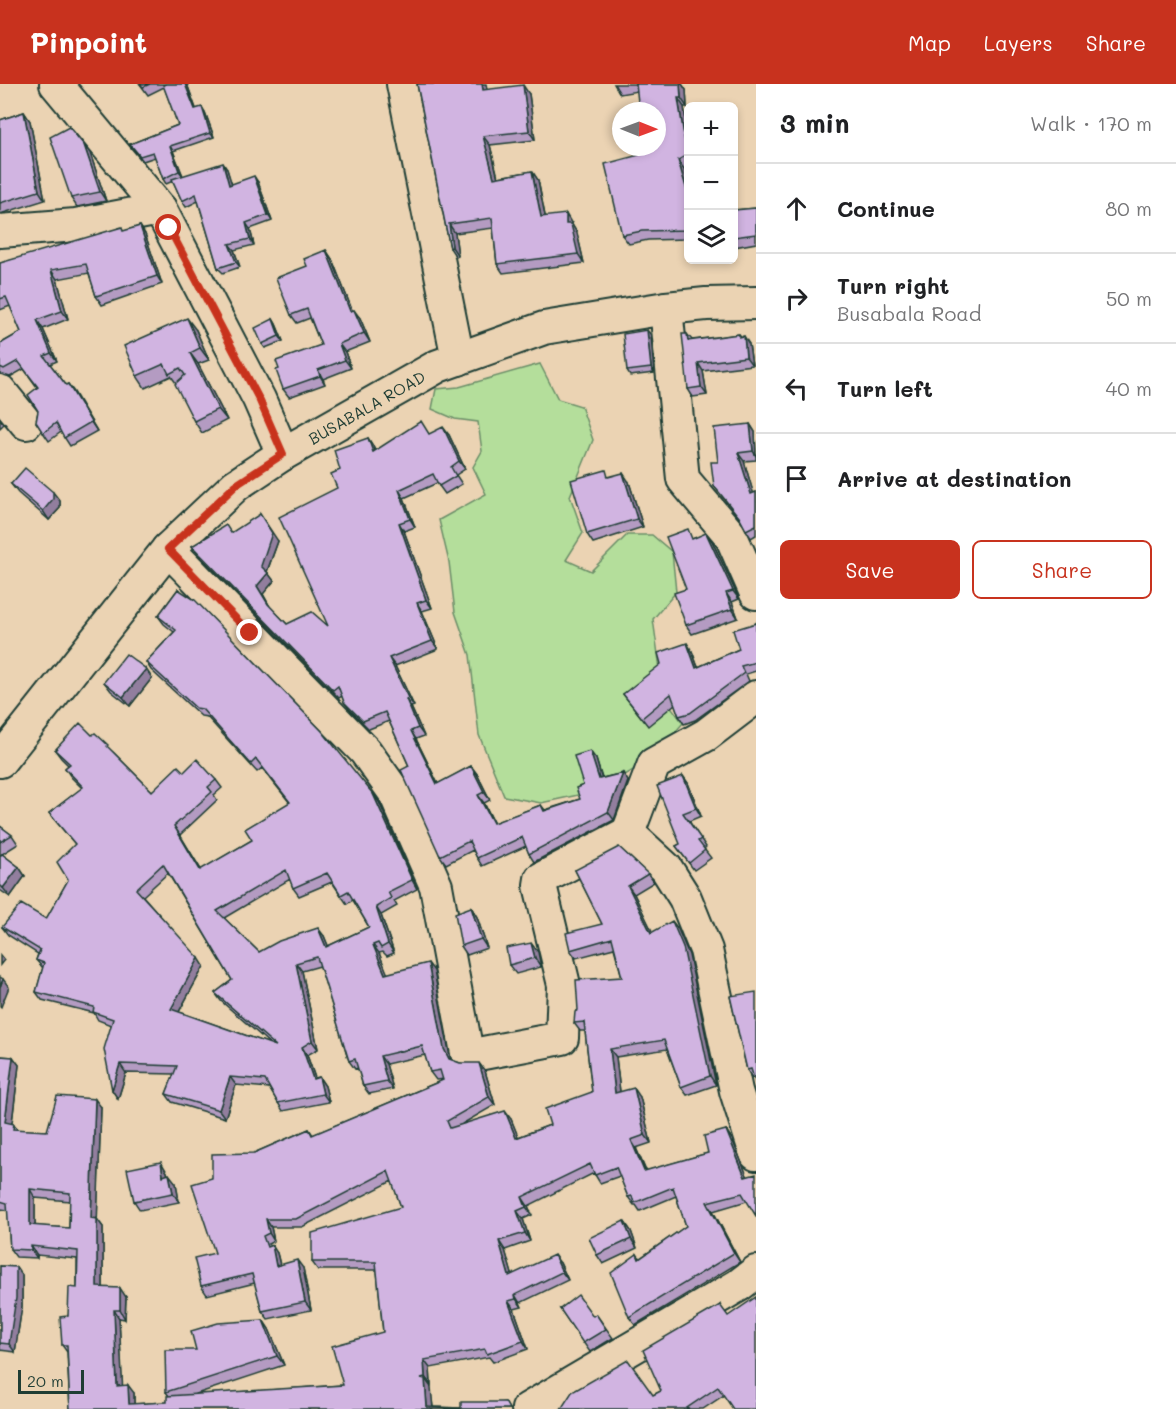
<!DOCTYPE html>
<html lang="en">
<head>
<meta charset="utf-8">
<style>
  :root { --surface:#fff; --page:#f2f2f2; --text:#202124; --muted:#757577; --line:#e0e0e0; --accent:#c8321e }
  body { margin:0; font-family:Mali,sans-serif; background:var(--page); color:var(--text) }
  .controls { position:absolute; right:18px; top:18px; display:grid; overflow:hidden; border-radius:9px; box-shadow:0 3px 9px #0003 }
  .controls button { width:54px; height:54px; display:grid; place-items:center; padding:0; border:0; border-bottom:2px solid var(--line); background:var(--surface); color:var(--text); font:30px sans-serif }
  .compass { position:absolute; left:612px; top:18px; width:54px; height:54px; border-radius:50%; background:var(--surface); box-shadow:0 3px 9px #0003; rotate:91deg }
  .scale { position:absolute; left:18px; bottom:15px; width:66px; box-sizing:border-box; padding-left:6px; border:3px solid #1f3d34; border-top:0; font-size:16px; line-height:21px; white-space:nowrap; color:#1f3d34; -webkit-text-stroke:4px #ebd3b3; paint-order:stroke }
  .stop { position:absolute; width:18px; height:18px; margin:-14px; border:4px solid #c8321e; border-radius:50%; background:#fff }
  .stop.end { background:#c8321e; border-color:#fff; box-shadow:0 2px 6px #0008 }
  .list { margin:0; padding:0; list-style:none }
  h2 { display:flex; justify-content:space-between; align-items:center; height:78px; margin:0; padding:0 24px; font-size:26px }
  h2 small { font-size:20px; font-weight:400; color:var(--muted) }
  .list li { display:grid; grid-template-columns:39px 1fr auto; gap:18px; align-items:center; box-sizing:border-box; height:90px; padding:0 24px; border-top:2px solid var(--line) }
  .list b { display:block; font-size:22px; white-space:nowrap }
  .list p { margin:0; font-size:20px; white-space:nowrap; color:var(--muted) }
  .list em { font-size:20px; font-style:normal; color:var(--muted) }
  .actions { display:flex; gap:12px; padding:18px 24px }
  .actions a { flex:1; padding:14px 0; border:2px solid var(--accent); border-radius:9px; text-align:center; font-size:21px; color:var(--accent) }
  .actions .main { background:var(--accent); color:#fff }
  .icon { flex:none; width:33px; height:33px; fill:none; stroke:currentColor; stroke-width:2; stroke-linecap:round; stroke-linejoin:round }
  .map { position:relative; flex:none; width:756px; height:1325px; overflow:hidden }
  header { display:flex; align-items:center; gap:36px; box-sizing:border-box; height:84px; padding:0 30px; background:var(--accent); color:#fff }
  header strong { font-size:28px }
  nav { display:flex; gap:33px; margin-inline-start:auto; font-size:21px }
  main { display:flex }
  aside { flex:1; background:var(--surface) }
  .map>svg:first-child { display:block }
  .grass { fill:#b4de9b; stroke:#6a8e68; stroke-width:1.5 }
  .lines { fill:none; stroke-linecap:round; stroke-linejoin:round }
  .minor-casing { stroke:#1f3d34; stroke-width:36 }
  .minor { stroke:#ebd3b3; stroke-width:32 }
  .wall { fill:#b49bc2; stroke:#1f3d34; stroke-width:1.5; fill-rule:evenodd }
  .shaded-wall { fill:#927e9e; stroke:#1f3d34; stroke-width:1.5 }
  .building { fill:#d1b4e1; stroke:#1f3d34; stroke-width:1.5; fill-rule:evenodd }
  .route { stroke:#c8321e; stroke-width:8 }
  .labels { text-anchor:middle; dominant-baseline:central; stroke-width:4.5; stroke-linejoin:round; paint-order:stroke }
  .street-label { font-size:16px; fill:#1f3d34; stroke:#ebd3b3 }
</style>
</head>
<body>
<header>
<strong>Pinpoint</strong>
<nav><a>Map</a><a>Layers</a><a>Share</a></nav>
</header>
<main>
<div class="map">
<svg width="756" height="1325" viewBox="0 0 756 1325">
  <rect width="100%" height="100%" fill="#ebd3b3"/>
  <filter id="ink" filterUnits="userSpaceOnUse"><feTurbulence type="fractalNoise" baseFrequency=".0167" numOctaves="2"/><feDisplacementMap in="SourceGraphic" scale="12" xChannelSelector="R" yChannelSelector="G"/><feConvolveMatrix kernelMatrix="1 2 1 2 8 2 1 2 1" color-interpolation-filters="sRGB"/></filter>
  <g filter="url(#ink)">
    <polygon class="grass" points="540,280 558,315 581,322 593,356 570,412 583,449 566,476 591,487 627,451 652,451 672,468 676,508 653,535 664,613 683,639 652,675 615,697 578,711 541,719 504,712 479,651 470,571 455,528 449,478 439,436 486,410 473,383 482,367 478,338 455,335 432,325 436,305 459,303"/>
    <g class="lines">
      <defs>
        <g id="minor">
          <polyline points="56,0 160,125 259,315 283,370"/>
          <polyline points="403,0 458,275"/>
          <polyline points="0,147 76,141 160,125"/>
          <polyline points="666,224 683,395 731,452 756,509"/>
          <polyline points="0,307 26,339"/>
          <polyline points="168,465 365,667 395,709 436,802 467,969 478,970 562,954 564,901 540,801 541,795 628,749"/>
          <polyline points="756,613 706,651 654,680 628,749 666,784 685,814 706,866 736,1007 756,1070"/>
          <path id="s1" d="M 0,677 L 168,465 L 236,401 L 283,370 L 438,282 L 544,244 L 666,224 L 706,220 L 756,219"/>
          <polyline points="528,1325 739,1201 756,1188"/>
        </g>
      </defs>
      <use href="#minor" class="minor-casing"/>
      <use href="#minor" class="minor"/>
    </g>
    <g class="wall">
      <polygon points="140,0 187,0 196,25 205,28 214,53 173,67 183,92 227,85 231,100 258,98 272,137 250,145 254,161 234,166 240,183 223,189 218,184 198,117 186,123 182,117 173,97 166,100 163,95 155,73 143,77 130,60 178,41 164,3 148,11"/>
      <polygon points="417,0 529,10 535,56 490,61 498,93 532,87 538,96 545,132 572,139 572,141 577,149 584,179 503,189 497,180 493,144 455,149 458,172 456,173 450,164"/>
      <polygon points="614,0 682,0 686,6 687,23 684,23 688,51 688,82 684,85 688,99 688,155 648,156 629,160 622,151 639,71 657,63 637,7 620,10"/>
      <polygon points="24,28 30,37 45,116 0,130 0,36"/>
      <polygon points="84,61 90,69 106,117 77,123 71,114"/>
      <polygon points="756,124 756,159 734,163 734,126"/>
      <polygon points="140,142 145,150 162,200 102,221 96,212 89,189 57,195 68,235 43,245 57,277 50,280 66,301 68,300 97,347 70,362 61,348 49,357 36,338 38,327 37,303 24,285 10,293 0,290 0,260 21,248 10,222 0,226 0,179 125,147"/>
      <polygon points="326,166 332,175 352,226 360,234 370,258 345,268 351,284 323,295 325,300 289,313 283,305 321,261 310,234 297,239 291,231 307,182"/>
      <polygon points="273,235 276,240 283,257 265,264 262,260"/>
      <polygon points="196,246 209,276 198,280 227,336 202,349 194,337 176,299 171,292 145,304 137,292"/>
      <polygon points="687,250 692,256 739,250 749,260 752,281 703,287 707,311 693,313 688,305"/>
      <polygon points="651,251 654,289 630,292 627,287"/>
      <polygon points="0,335 4,340 0,344"/>
      <polygon points="750,340 755,348 756,376 744,377 753,409 756,408 756,451 751,454 746,446 741,436 714,402 718,378"/>
      <polygon points="430,350 449,351 465,385 456,391 462,400 445,410 437,399 404,414 415,443 404,447 432,524 422,527 438,565 395,582 414,622 411,623 424,652 416,655 438,700 471,682 477,690 490,716 484,719 494,739 541,721 545,726 580,715 583,701 596,675 602,694 623,689 628,697 614,736 534,778 529,770 526,762 482,782 477,774 473,766 446,780 440,772 409,682 389,637 369,645 350,626 344,618 342,612 339,614 198,470 192,462 232,449 278,457 267,488 274,497 263,510 270,523 287,540 328,542 337,404 340,386 368,354 373,362 375,367"/>
      <polygon points="629,398 643,443 593,459 587,450"/>
      <polygon points="11,400 60,417 60,424 49,436 18,409"/>
      <polygon points="694,454 712,457 739,515 732,518 738,534 692,550 686,541 686,505"/>
      <path d="M 178,505 L 373,710 L 379,718 L 417,805 L 394,817 L 397,822 L 381,831 L 394,869 L 387,872 L 383,868 L 379,869 L 387,890 L 434,887 L 450,973 L 451,976 L 485,987 L 495,1021 L 462,1040 L 511,1035 L 518,1053 L 550,1041 L 592,1008 L 585,947 L 580,947 L 574,939 L 622,893 L 614,864 L 576,874 L 570,866 L 602,840 L 575,786 L 648,790 L 654,798 L 634,810 L 652,848 L 678,845 L 689,871 L 716,1001 L 687,1011 L 681,1003 L 667,965 L 616,973 L 620,1008 L 640,1013 L 651,1059 L 636,1064 L 646,1087 L 708,1069 L 726,1046 L 732,1055 L 747,1092 L 747,1117 L 713,1127 L 740,1178 L 635,1241 L 629,1233 L 637,1170 L 640,1174 L 686,1142 L 676,1112 L 640,1127 L 636,1121 L 634,1121 L 628,1113 L 620,1092 L 600,1099 L 594,1089 L 528,1122 L 532,1131 L 523,1135 L 530,1157 L 505,1166 L 512,1191 L 560,1179 L 568,1196 L 520,1219 L 522,1223 L 514,1225 L 528,1265 L 493,1278 L 489,1273 L 430,1284 L 431,1301 L 430,1302 L 433,1323 L 461,1324 L 505,1318 L 509,1325 L 70,1325 L 67,1268 L 62,1261 L 68,1232 L 77,1204 L 77,1175 L 37,1171 L 37,1174 L 16,1173 L 10,1165 L 8,1126 L 0,1125 L 0,972 L 13,973 L 19,981 L 12,1039 L 18,1046 L 47,1047 L 101,1023 L 97,1135 L 103,1143 L 103,1204 L 126,1213 L 125,1235 L 119,1234 L 122,1301 L 134,1309 L 134,1320 L 167,1318 L 169,1312 L 166,1308 L 196,1266 L 263,1236 L 269,1245 L 284,1281 L 193,1311 L 343,1301 L 383,1248 L 377,1186 L 318,1186 L 312,1178 L 401,1123 L 392,1097 L 302,1143 L 271,1143 L 274,1157 L 268,1160 L 277,1169 L 280,1181 L 303,1184 L 311,1226 L 268,1235 L 262,1227 L 255,1199 L 207,1211 L 201,1202 L 215,1169 L 212,1094 L 254,1069 L 309,1045 L 313,1051 L 443,996 L 443,995 L 436,996 L 430,988 L 425,971 L 386,980 L 393,1005 L 369,1010 L 363,1002 L 358,984 L 355,985 L 349,977 L 320,882 L 302,887 L 318,965 L 307,971 L 315,994 L 319,993 L 325,1002 L 329,1018 L 283,1027 L 269,1004 L 236,1001 L 225,1034 L 172,1018 L 166,1010 L 174,990 L 126,989 L 118,1015 L 112,1006 L 111,941 L 98,936 L 94,929 L 42,916 L 36,908 L 43,884 L 36,876 L 38,870 L 8,851 L 2,843 L 46,835 L 68,796 L 75,760 L 49,729 L 82,704 L 71,693 L 65,684 L 68,681 L 61,674 L 55,666 L 92,651 L 114,669 L 152,707 L 184,688 L 216,696 L 222,704 L 214,711 L 217,716 L 180,751 L 201,786 L 252,756 L 290,719 L 262,684 L 257,688 L 207,633 L 201,632 L 151,586 L 146,578 L 174,548 L 164,540 L 158,532 ZM 168,789 L 232,896 L 215,909 L 221,917 L 270,960 L 179,928 L 204,882 L 143,812 ZM 290,795 L 293,804 L 299,812 L 332,798 L 347,820 L 353,816 L 369,843 L 328,862 L 324,852 L 259,868 L 224,834 ZM 35,1114 L 70,1117 L 69,1144 L 35,1142 Z"/>
      <polygon points="756,539 756,587 746,590 749,597 695,636 684,640 679,632 675,620 648,642 623,610 692,567 698,583 739,565"/>
      <polygon points="152,594 130,622 111,607 104,598"/>
      <polygon points="683,692 688,699 701,732 689,737 706,763 704,765 711,774 694,786 676,762 680,760"/>
      <polygon points="0,742 12,751 18,760 2,770 19,783 25,792 10,813 0,806 0,772 2,770 0,771"/>
      <polygon points="471,823 477,833 487,864 467,871 461,862"/>
      <polygon points="538,868 541,883 516,890 509,881"/>
      <polygon points="730,912 754,993 752,994 747,986"/>
      <polygon points="167,1088 168,1091 176,1099 179,1118 140,1126 134,1117"/>
      <polygon points="624,1137 631,1147 637,1164 603,1180 597,1171"/>
      <polygon points="0,1182 16,1183 22,1191 22,1222 15,1268 0,1266"/>
      <polygon points="720,1221 724,1311 703,1325 561,1325 653,1311 661,1307"/>
      <polygon points="560,1225 593,1232 596,1230 613,1254 590,1268"/>
    </g>
    <g class="shaded-wall">
      <polygon points="185,0 187,0 198,30 195,25"/>
      <polygon points="482,0 486,0 489,15 483,6"/>
      <polygon points="680,0 682,0 686,6 687,23 681,14"/>
      <polygon points="523,1 529,10 535,56 529,47"/>
      <polygon points="678,14 684,23 688,51 688,73 687,71"/>
      <polygon points="202,23 205,28 214,53 210,49"/>
      <polygon points="24,28 30,37 45,116 39,107"/>
      <polygon points="483,52 490,61 500,103 494,94"/>
      <polygon points="84,61 90,69 106,117 100,108"/>
      <polygon points="170,62 173,67 183,92 179,87"/>
      <polygon points="678,76 684,85 688,99 688,110"/>
      <polygon points="223,79 227,85 234,107 229,101"/>
      <polygon points="532,87 538,96 547,142 541,133"/>
      <polygon points="254,92 258,98 272,137 268,131"/>
      <polygon points="566,130 577,149 584,179 578,170 566,140"/>
      <polygon points="246,139 250,145 254,161 250,155"/>
      <polygon points="449,140 455,149 458,172 452,163"/>
      <polygon points="140,142 145,150 162,200 157,192"/>
      <polygon points="229,160 234,166 240,183 236,178"/>
      <polygon points="326,166 332,175 356,236 350,227"/>
      <polygon points="51,186 57,195 68,235 62,227"/>
      <polygon points="354,226 360,234 370,258 364,249"/>
      <polygon points="187,234 196,246 209,276 200,264"/>
      <polygon points="273,235 276,240 283,257 279,252"/>
      <polygon points="37,236 43,245 57,277 51,269"/>
      <polygon points="647,246 651,251 654,289 651,284"/>
      <polygon points="744,252 749,260 752,281 746,273"/>
      <polygon points="339,260 345,268 351,284 345,276"/>
      <polygon points="190,269 198,280 227,336 218,325"/>
      <polygon points="698,279 703,287 707,311 701,303"/>
      <polygon points="318,286 323,295 325,300 320,292"/>
      <polygon points="68,300 74,308 97,347 91,338"/>
      <polygon points="750,340 755,348 756,372 753,367"/>
      <polygon points="443,343 449,351 465,385 459,377"/>
      <polygon points="368,354 373,362 378,376 373,368"/>
      <polygon points="738,369 744,377 756,418 751,410"/>
      <polygon points="623,389 629,398 643,443 637,435"/>
      <polygon points="399,406 404,414 415,443 410,435"/>
      <polygon points="53,408 60,417 60,424 49,436 43,427"/>
      <polygon points="260,430 278,457 266,490 261,482"/>
      <polygon points="399,439 404,447 432,524 426,516"/>
      <polygon points="706,449 712,457 739,515 733,507"/>
      <polygon points="268,489 274,497 263,510 273,528 257,502"/>
      <polygon points="726,509 732,518 738,534 732,525"/>
      <polygon points="417,519 422,527 438,565 432,557"/>
      <polygon points="687,559 692,567 701,592 696,584"/>
      <polygon points="389,574 395,582 414,622 408,614"/>
      <polygon points="146,585 152,594 130,622 123,613"/>
      <polygon points="406,615 411,623 424,652 418,644"/>
      <polygon points="411,647 416,655 442,708 437,700"/>
      <polygon points="590,667 596,675 604,703 599,695"/>
      <polygon points="471,682 477,690 490,716 484,708"/>
      <polygon points="623,689 628,697 614,736 608,728"/>
      <polygon points="683,692 688,699 701,732 696,724"/>
      <polygon points="373,710 379,718 417,805 412,796"/>
      <polygon points="478,711 484,719 498,747 493,739"/>
      <polygon points="174,742 180,751 206,794 200,786"/>
      <polygon points="19,783 25,792 10,813 3,804"/>
      <polygon points="628,802 634,810 657,857 651,849"/>
      <polygon points="376,823 381,831 394,869 388,860"/>
      <polygon points="471,823 477,833 487,864 481,855"/>
      <polygon points="672,837 678,845 689,871 716,1001 710,992"/>
      <polygon points="318,844 324,852 332,871 326,863"/>
      <polygon points="531,859 538,868 541,883 535,874"/>
      <polygon points="373,861 379,869 391,898 385,890"/>
      <polygon points="0,871 4,876 0,881"/>
      <polygon points="199,874 204,882 176,933 171,925"/>
      <polygon points="296,879 302,887 318,965 312,957"/>
      <polygon points="428,879 434,887 450,973 455,983 449,975 444,965"/>
      <polygon points="3,895 9,903 1,923 0,922 0,903"/>
      <polygon points="302,963 307,971 318,1003 313,995"/>
      <polygon points="610,965 616,973 621,1017 615,1009"/>
      <polygon points="380,972 386,980 393,1005 387,997"/>
      <polygon points="13,973 19,981 11,1046 5,1038"/>
      <polygon points="479,979 485,987 495,1021 489,1013"/>
      <polygon points="120,980 126,989 118,1015 112,1006"/>
      <polygon points="230,993 236,1001 225,1034 219,1026"/>
      <polygon points="319,993 325,1002 329,1018 323,1010"/>
      <polygon points="634,1004 640,1013 651,1059 645,1051"/>
      <polygon points="95,1015 101,1023 97,1143 91,1134"/>
      <polygon points="505,1027 511,1035 522,1062 516,1054"/>
      <polygon points="726,1046 732,1055 751,1101 745,1093"/>
      <polygon points="631,1056 636,1064 649,1095 644,1087"/>
      <polygon points="161,1078 167,1088 170,1101 163,1092"/>
      <polygon points="169,1090 176,1099 179,1118 173,1109"/>
      <polygon points="30,1105 35,1114 35,1150 30,1141"/>
      <polygon points="522,1113 528,1122 532,1131 526,1123"/>
      <polygon points="707,1118 713,1127 740,1178 734,1169"/>
      <polygon points="517,1127 523,1135 530,1157 525,1149"/>
      <polygon points="97,1135 103,1143 103,1212 97,1203"/>
      <polygon points="266,1135 271,1143 274,1157 269,1149"/>
      <polygon points="624,1137 631,1147 637,1164 631,1155"/>
      <polygon points="499,1157 505,1166 515,1200 509,1192"/>
      <polygon points="272,1161 277,1169 282,1190 276,1182"/>
      <polygon points="31,1162 37,1171 37,1174 31,1166"/>
      <polygon points="554,1171 560,1179 568,1196 562,1188"/>
      <polygon points="297,1176 303,1184 311,1226 305,1218"/>
      <polygon points="16,1183 22,1191 22,1222 15,1268 9,1260"/>
      <polygon points="120,1204 126,1213 125,1235 120,1226"/>
      <polygon points="515,1211 520,1219 522,1223 516,1215"/>
      <polygon points="508,1217 514,1225 528,1265 523,1257"/>
      <polygon points="114,1226 119,1234 123,1310 117,1302"/>
      <polygon points="263,1236 269,1245 284,1281 277,1272"/>
      <polygon points="424,1276 430,1284 431,1301 425,1293"/>
      <polygon points="425,1295 431,1303 433,1325 427,1323"/>
      <polygon points="128,1301 134,1309 134,1325 129,1320"/>
    </g>
    <g class="building">
      <polygon points="140,0 150,0 143,3"/>
      <polygon points="166,0 185,0 195,25 202,23 210,49 170,62 179,87 163,95 153,68 140,72 130,60 178,41 163,1"/>
      <polygon points="417,0 482,0 483,6 523,1 529,47 483,52 494,94 532,87 541,133 566,130 566,140 571,140 578,170 497,180 492,134 449,140 452,163 450,164"/>
      <polygon points="636,0 680,0 681,14 678,14 687,71 678,76 688,110 688,146 642,147 622,151 605,80 639,71 638,63 657,63 657,27 639,27"/>
      <polygon points="24,28 39,107 0,119 0,36"/>
      <polygon points="69,43 84,61 100,108 71,114 50,53"/>
      <polygon points="223,79 229,101 254,92 268,131 246,139 250,155 229,160 236,178 218,184 196,110 182,117 172,95"/>
      <polygon points="756,124 756,150 734,153 734,126"/>
      <polygon points="140,142 157,192 96,212 86,180 51,186 62,227 37,236 51,269 44,272 66,301 68,300 91,338 64,354 56,339 43,349 36,338 38,327 28,311 38,303 18,277 4,285 0,283 0,260 21,248 6,213 0,215 0,179 122,143 123,147"/>
      <polygon points="326,166 350,227 354,226 364,249 339,260 345,276 318,286 320,292 283,305 276,286 279,285 276,277 321,261 307,225 291,231 276,194 307,182 304,175"/>
      <polygon points="187,234 200,264 190,269 218,325 194,337 175,300 185,291 180,284 169,290 164,280 137,292 124,262"/>
      <polygon points="273,235 279,252 262,260 255,244"/>
      <polygon points="647,246 651,284 627,287 623,250"/>
      <polygon points="682,250 687,250 688,257 739,250 739,253 744,252 746,273 698,279 701,303 688,305"/>
      <polygon points="421,337 429,350 443,343 459,377 451,383 456,392 439,402 433,390 399,406 410,435 399,439 426,516 417,519 432,557 389,574 408,614 406,615 418,644 411,647 437,700 471,682 484,708 478,711 493,739 541,721 544,727 580,715 576,704 583,701 574,672 590,667 599,695 623,689 608,728 529,770 522,753 477,774 469,757 440,772 401,686 409,682 385,628 363,637 344,618 338,602 333,606 192,462 226,441 231,449 260,430 272,449 261,482 268,489 257,502 268,520 287,540 312,528 328,542 279,433 337,404 331,390 340,386 334,366 368,354 373,368"/>
      <polygon points="750,340 753,367 738,369 751,410 756,408 756,441 746,446 739,433 714,402 711,378 718,378 714,344"/>
      <polygon points="25,384 53,408 53,415 43,427 11,400"/>
      <polygon points="606,386 608,393 623,389 637,435 587,450 571,396"/>
      <polygon points="688,445 692,455 706,449 733,507 726,509 732,525 686,541 674,509 686,505 666,453"/>
      <path d="M 178,505 L 195,516 L 322,647 L 373,710 L 412,796 L 388,808 L 391,814 L 376,823 L 388,860 L 381,864 L 378,859 L 373,861 L 385,890 L 428,879 L 444,965 L 449,975 L 460,979 L 479,979 L 489,1013 L 447,1037 L 450,1044 L 505,1027 L 516,1054 L 550,1041 L 545,1025 L 592,1008 L 584,938 L 574,939 L 575,928 L 578,926 L 576,896 L 622,893 L 612,854 L 570,866 L 566,849 L 602,840 L 575,786 L 619,763 L 648,790 L 628,802 L 651,849 L 672,837 L 683,863 L 710,992 L 681,1003 L 664,956 L 610,965 L 615,1009 L 634,1004 L 645,1051 L 631,1056 L 644,1087 L 708,1069 L 704,1052 L 726,1046 L 745,1093 L 756,1090 L 756,1132 L 742,1109 L 707,1118 L 734,1169 L 629,1233 L 611,1189 L 637,1170 L 639,1175 L 686,1142 L 673,1103 L 634,1119 L 632,1112 L 628,1113 L 616,1083 L 595,1091 L 590,1080 L 522,1113 L 526,1123 L 517,1127 L 525,1149 L 499,1157 L 509,1192 L 554,1171 L 562,1188 L 515,1211 L 516,1215 L 508,1217 L 523,1257 L 487,1270 L 485,1265 L 424,1276 L 425,1293 L 421,1294 L 425,1295 L 427,1323 L 461,1324 L 461,1318 L 505,1318 L 509,1325 L 70,1325 L 67,1261 L 62,1261 L 60,1233 L 68,1232 L 69,1203 L 77,1204 L 78,1167 L 31,1162 L 31,1166 L 10,1165 L 7,1119 L 0,1117 L 0,972 L 13,973 L 5,1038 L 14,1040 L 13,1045 L 47,1047 L 57,1012 L 95,1015 L 91,1134 L 97,1135 L 97,1203 L 120,1204 L 120,1226 L 114,1226 L 117,1302 L 128,1301 L 129,1320 L 167,1318 L 167,1312 L 343,1301 L 332,1262 L 383,1248 L 376,1178 L 312,1178 L 312,1149 L 401,1123 L 388,1087 L 296,1135 L 266,1135 L 269,1149 L 263,1152 L 267,1163 L 272,1161 L 276,1182 L 297,1176 L 305,1218 L 262,1227 L 252,1190 L 201,1202 L 194,1174 L 215,1169 L 192,1100 L 212,1094 L 212,1070 L 254,1069 L 309,1045 L 312,1051 L 443,996 L 440,986 L 430,988 L 422,962 L 380,972 L 387,997 L 363,1002 L 355,975 L 349,977 L 317,873 L 296,879 L 312,957 L 302,963 L 313,995 L 319,993 L 323,1010 L 278,1019 L 265,996 L 230,993 L 219,1026 L 166,1010 L 177,982 L 120,980 L 112,1006 L 104,965 L 113,935 L 93,928 L 94,923 L 36,908 L 44,879 L 36,876 L 40,866 L 2,843 L 21,820 L 46,835 L 68,796 L 57,778 L 75,760 L 49,729 L 83,703 L 65,684 L 70,680 L 55,666 L 80,639 L 92,651 L 95,649 L 108,661 L 107,662 L 152,707 L 178,682 L 184,688 L 197,675 L 216,696 L 208,703 L 212,708 L 174,742 L 200,786 L 252,756 L 245,745 L 290,718 L 256,675 L 251,680 L 202,625 L 196,624 L 146,578 L 176,546 L 158,532 ZM 163,780 L 232,896 L 215,909 L 276,962 L 171,925 L 199,874 L 136,805 ZM 286,786 L 293,804 L 327,789 L 341,811 L 348,807 L 369,843 L 326,863 L 318,844 L 279,857 L 259,868 L 217,827 ZM 30,1105 L 70,1109 L 69,1144 L 30,1141 Z"/>
      <polygon points="756,539 756,578 741,582 744,589 690,629 679,632 671,610 642,634 623,610 661,580 658,569 687,559 696,584 739,565 733,546"/>
      <polygon points="126,570 146,585 123,613 104,598"/>
      <polygon points="683,692 696,724 683,729 701,755 698,757 705,766 689,779 676,762 680,760 657,702"/>
      <polygon points="0,742 12,751 0,758"/>
      <polygon points="2,770 19,783 3,804 0,801 0,772"/>
      <polygon points="471,823 481,855 461,862 455,829"/>
      <polygon points="531,859 535,874 509,881 506,864"/>
      <polygon points="0,893 3,895 0,903"/>
      <polygon points="756,908 756,1000 751,985 747,986 730,912"/>
      <polygon points="161,1078 163,1092 169,1090 173,1109 134,1117 127,1085"/>
      <polygon points="624,1137 631,1155 597,1171 589,1154"/>
      <polygon points="0,1182 16,1183 16,1214 9,1260 0,1259"/>
      <polygon points="578,1211 593,1232 596,1230 606,1245 583,1259 560,1225"/>
      <polygon points="756,1213 756,1325 733,1325 718,1303 687,1324 689,1325 561,1325 572,1308 628,1276 653,1311 661,1307 643,1266 720,1221 728,1232"/>
      <polygon points="263,1236 277,1272 166,1308 165,1266 196,1266 191,1247 218,1239"/>
    </g>
  </g>
  <g class="lines" filter="url(#ink)">
    <polyline class="route" points="169,144 259,315 283,370 236,401 168,465 250,549"/>
  </g>
  <g class="labels">
    <g class="street-label">
      <text stroke="none"><textPath href="#s1" startOffset="516">BUSABALA ROAD</textPath></text>
    </g>
  </g>
</svg>
<div class="controls">
<button>+</button>
<button>−</button>
<button><svg class="icon" aria-label="layers" viewBox="0 0 24 24"><path d="M12 4l9 5-9 5-9-5zM3 14l9 5 9-5"/></svg></button>
</div>
<svg class="compass" viewBox="-18 -18 36 36"><path d="M0-13l5 13h-10z" fill="#e53935"/><path d="M0 13l5-13h-10z" fill="#757577"/></svg>
<div class="scale">20 m</div>
<div class="stop" style="left:169px;top:144px"></div>
<div class="stop end" style="left:250px;top:549px"></div>
</div>
<aside>
<h2>3 min<small>Walk · 170 m</small></h2>
<ul class="list">
<li><svg class="icon" aria-label="ahead" viewBox="0 0 24 24"><path d="M12 20V5M6 11l6-6 6 6"/></svg><div><b>Continue</b></div><em>80 m</em></li>
<li><svg class="icon" aria-label="right" viewBox="0 0 24 24"><path d="M7 20v-9h11M14 6l5 5-5 5"/></svg><div><b>Turn right</b><p>Busabala Road</p></div><em>50 m</em></li>
<li><svg class="icon" aria-label="left" viewBox="0 0 24 24"><path d="M17 20v-9H6M10 6l-5 5 5 5"/></svg><div><b>Turn left</b></div><em>40 m</em></li>
<li><svg class="icon" aria-label="arrive" viewBox="0 0 24 24"><path d="M6 21V4h12l-3 4 3 4H6"/></svg><div><b>Arrive at destination</b></div></li>
</ul>
<div class="actions"><a class="main">Save</a><a>Share</a></div>
</aside>
</main>
</body>
</html>
